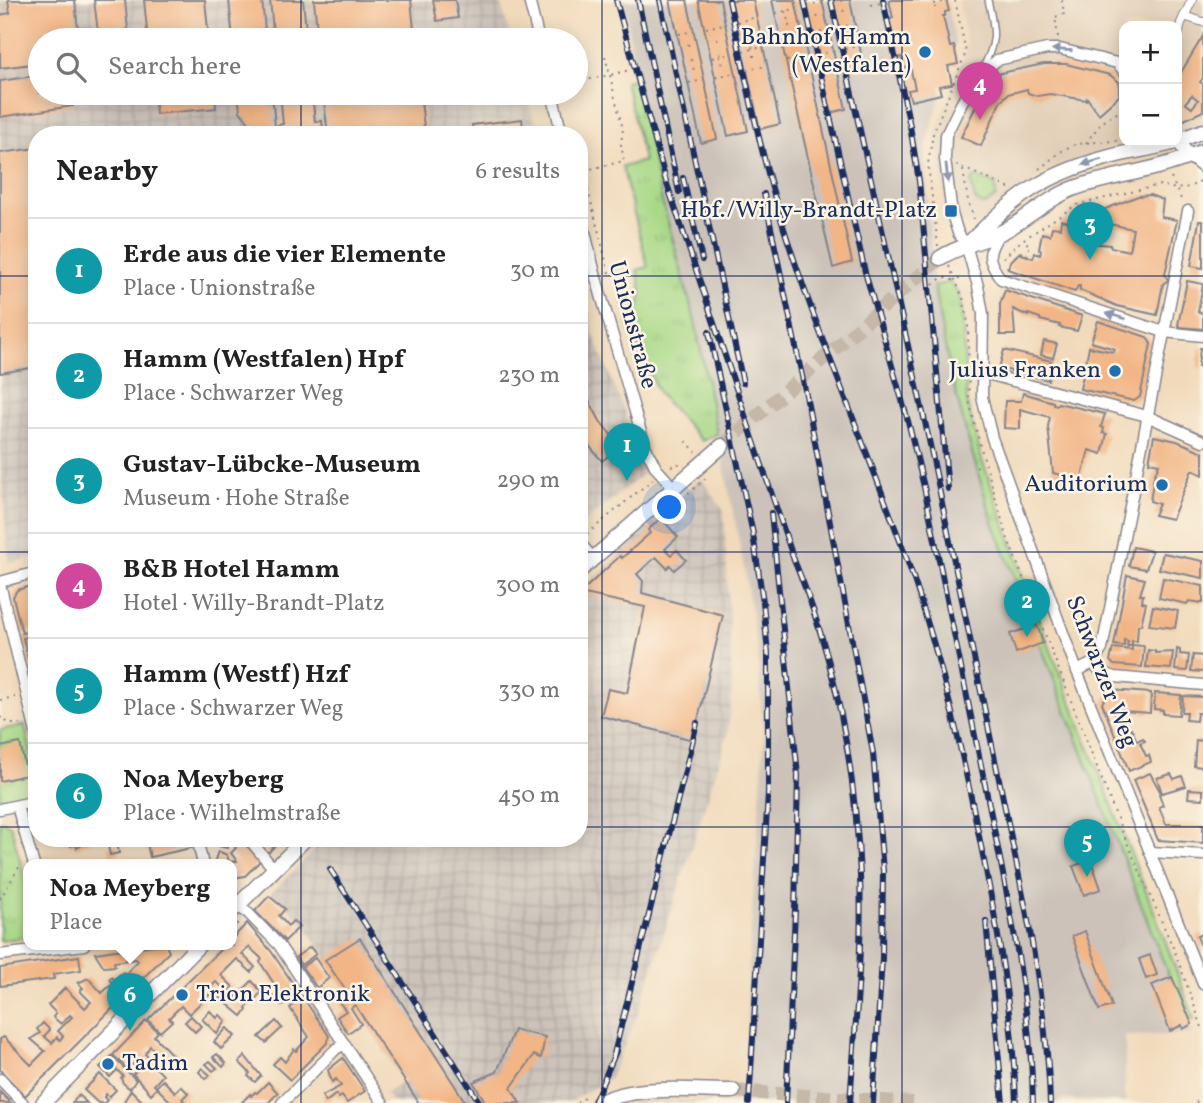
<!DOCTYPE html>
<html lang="en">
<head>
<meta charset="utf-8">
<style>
  :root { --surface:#fff; --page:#f2f2f2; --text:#222; --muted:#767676; --line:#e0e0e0; --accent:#7c3aed }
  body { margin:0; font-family:Vollkorn,serif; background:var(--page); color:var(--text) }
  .controls { position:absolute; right:21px; top:21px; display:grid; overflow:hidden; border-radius:14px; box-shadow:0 4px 18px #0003 }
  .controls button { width:63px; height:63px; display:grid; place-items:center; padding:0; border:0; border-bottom:2px solid var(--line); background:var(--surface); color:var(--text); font:35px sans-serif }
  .you { position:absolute; left:670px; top:508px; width:24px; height:24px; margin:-18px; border:5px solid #fff; border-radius:50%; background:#1a73e8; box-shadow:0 0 0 10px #1a73e833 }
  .badge { display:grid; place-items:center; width:46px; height:46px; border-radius:50%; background:var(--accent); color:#fff; font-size:23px; font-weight:700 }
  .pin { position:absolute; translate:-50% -58px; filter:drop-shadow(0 2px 4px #0008) }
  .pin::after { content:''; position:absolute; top:37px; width:24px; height:21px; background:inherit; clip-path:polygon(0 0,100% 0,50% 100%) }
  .popup { position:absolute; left:23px; top:859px; width:214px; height:91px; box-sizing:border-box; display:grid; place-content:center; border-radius:14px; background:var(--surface); filter:drop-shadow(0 2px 5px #0005); font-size:23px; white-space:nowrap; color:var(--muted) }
  .popup b { font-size:26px; color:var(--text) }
  .popup::after { content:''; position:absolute; left:50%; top:100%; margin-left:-14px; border:14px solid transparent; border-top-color:var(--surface) }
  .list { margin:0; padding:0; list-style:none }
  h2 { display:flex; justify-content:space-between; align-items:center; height:91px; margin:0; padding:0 28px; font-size:30px }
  h2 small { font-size:23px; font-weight:400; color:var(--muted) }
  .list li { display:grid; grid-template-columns:46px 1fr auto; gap:21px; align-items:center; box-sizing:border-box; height:105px; padding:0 28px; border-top:2px solid var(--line) }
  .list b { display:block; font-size:26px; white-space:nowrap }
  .list p { margin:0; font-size:23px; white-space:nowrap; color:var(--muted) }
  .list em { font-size:23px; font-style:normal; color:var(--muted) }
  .icon { flex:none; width:38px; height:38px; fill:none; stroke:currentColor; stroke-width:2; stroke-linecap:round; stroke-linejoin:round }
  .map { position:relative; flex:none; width:1203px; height:1103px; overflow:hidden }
  .search { position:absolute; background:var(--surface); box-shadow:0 4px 18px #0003; left:28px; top:28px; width:560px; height:77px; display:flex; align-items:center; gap:18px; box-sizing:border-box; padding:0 24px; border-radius:38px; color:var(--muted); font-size:26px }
  .panel { position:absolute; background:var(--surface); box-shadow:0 4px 18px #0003; left:28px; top:126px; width:560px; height:721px; border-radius:28px }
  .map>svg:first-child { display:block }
  .built { fill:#e1cdb5 }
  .industrial { fill:url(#industrial-grid) }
  .railway { fill:#ccc2b9 }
  .grass { fill:url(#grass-tufts); stroke:#628472; stroke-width:2 }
  .building { fill:#f2b585; fill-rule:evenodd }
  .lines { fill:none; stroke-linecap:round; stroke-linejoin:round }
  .secondary-tunnel { stroke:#c6b8a8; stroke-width:14; stroke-dasharray:14 7; stroke-linecap:butt }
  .service-casing { stroke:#86848c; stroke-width:8 }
  .pedestrian-casing { stroke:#86848c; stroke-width:10 }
  .minor-casing { stroke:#86848c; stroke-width:13 }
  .tertiary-casing { stroke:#86848c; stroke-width:15 }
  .secondary-casing { stroke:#86848c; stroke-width:17 }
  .path { stroke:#86848c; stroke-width:2; stroke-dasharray:2 5; stroke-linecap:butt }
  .service { stroke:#fff; stroke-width:5 }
  .pedestrian { stroke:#fff; stroke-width:8 }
  .minor { stroke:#fff; stroke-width:10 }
  .tertiary { stroke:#fff; stroke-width:12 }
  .secondary { stroke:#fff; stroke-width:14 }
  .rail-casing { stroke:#1b2f5e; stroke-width:6 }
  .rail { stroke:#fcf5e5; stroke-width:3.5; stroke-dasharray:10; stroke-linecap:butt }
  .oneway { fill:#8d97ae }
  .grid { fill:none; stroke:#1b2f5e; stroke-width:2; stroke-opacity:0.55 }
  .poi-dot { fill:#1f6fb2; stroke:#fcf5e5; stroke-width:2.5 }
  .labels { text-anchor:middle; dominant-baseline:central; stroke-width:5; stroke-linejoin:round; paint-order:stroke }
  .poi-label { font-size:24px; fill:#1b2f5e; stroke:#fcf5e5; text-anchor:end }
  .street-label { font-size:24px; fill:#1b2f5e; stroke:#fcf5e5 }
</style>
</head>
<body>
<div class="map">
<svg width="1203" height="1103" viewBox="0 0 1203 1103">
  <defs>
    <pattern id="industrial-grid" width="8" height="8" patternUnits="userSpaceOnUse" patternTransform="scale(1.75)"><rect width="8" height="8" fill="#ccc2b9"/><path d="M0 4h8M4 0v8" fill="none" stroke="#afa7a1"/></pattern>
    <pattern id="grass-tufts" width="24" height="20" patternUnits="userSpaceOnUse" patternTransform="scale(1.75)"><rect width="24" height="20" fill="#a9d987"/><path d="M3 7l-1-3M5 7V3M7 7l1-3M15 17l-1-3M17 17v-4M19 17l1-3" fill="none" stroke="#91bb77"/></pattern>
  </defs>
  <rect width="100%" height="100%" fill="#fcf5e5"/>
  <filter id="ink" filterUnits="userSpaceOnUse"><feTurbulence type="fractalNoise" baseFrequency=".0143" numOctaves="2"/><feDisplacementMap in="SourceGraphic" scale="14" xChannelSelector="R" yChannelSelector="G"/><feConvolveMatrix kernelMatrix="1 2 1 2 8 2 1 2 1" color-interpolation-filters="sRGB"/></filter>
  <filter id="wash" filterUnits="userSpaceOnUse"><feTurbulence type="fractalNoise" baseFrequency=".00686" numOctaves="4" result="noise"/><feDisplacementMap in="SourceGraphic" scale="28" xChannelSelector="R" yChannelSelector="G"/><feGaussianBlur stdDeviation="1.57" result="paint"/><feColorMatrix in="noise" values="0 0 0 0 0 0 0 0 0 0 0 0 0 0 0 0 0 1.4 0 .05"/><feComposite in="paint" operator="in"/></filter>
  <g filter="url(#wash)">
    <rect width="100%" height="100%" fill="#f1dabb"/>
    <polygon class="built" points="959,0 1203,0 1203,124 1195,130 1177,134 1177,26 1124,26 1124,142 1138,142 1112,147 1043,174 977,226 959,224 945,206 936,133 967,46"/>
    <g class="industrial">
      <polygon points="0,0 500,0 511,40 40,40 40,93 526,93 539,135 37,135 37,556 9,563 0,461"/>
      <polygon points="579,269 594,336 648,470 579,527"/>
      <polygon points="701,478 724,511 732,688 727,737 638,1014 609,1079 568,1103 393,1103 386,1093 404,1082 300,918 271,893 327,838 579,838 579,592"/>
      <polygon points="629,1101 743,1102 743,1103 616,1103"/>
    </g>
    <polygon class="railway" points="624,0 946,0 956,44 954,46 958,64 948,66 952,84 939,86 941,94 924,154 934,286 940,325 976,469 994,525 1192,1034 1125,1036 1125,1103 1059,1099 1059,1103 743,1103 746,1078 748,975 764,741 757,648 744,567 695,321 662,201 636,79"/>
    <g class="grass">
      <path d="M 636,79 L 662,201 L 695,321 L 717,434 L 702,441 L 659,394 L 631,333 L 628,321 C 646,307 642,289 637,270 L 648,267 L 622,167 L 644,161 L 625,81 Z"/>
      <polygon points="975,177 995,184 996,197 987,204 982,205 975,200 971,182"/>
      <path d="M 949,282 L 959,294 L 962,311 L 967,403 L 981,457 L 1044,633 L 1162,932 L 1194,1019 L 1187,1023 L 993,522 C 969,445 946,366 934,286 Z"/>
      <polygon points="25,725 37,780 34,788 15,797 0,798 0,730"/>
      <polygon points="4,821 11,826 28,891 29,936 0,941 0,822"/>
    </g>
    <g id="blocks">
      <g class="building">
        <polygon points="8,0 75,0 79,40 40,40 40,63 0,68 0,15 10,13"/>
        <polygon points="94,0 125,0 129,40 99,40"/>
        <polygon points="144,0 205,0 209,40 148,40"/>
        <polygon points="229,0 262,0 266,40 233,40"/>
        <polygon points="270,0 303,0 307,40 274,40"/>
        <polygon points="314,0 411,0 415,40 318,40"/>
        <polygon points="433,0 455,0 458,18 437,21"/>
        <polygon points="670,0 687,0 717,139 701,143"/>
        <polygon points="698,0 720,0 748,131 728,136"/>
        <polygon points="731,0 753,0 780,124 760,129"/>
        <polygon points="772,0 795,0 852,262 833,268"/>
        <polygon points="805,0 822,0 846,109 830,113"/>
        <polygon points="833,0 850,0 864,68 849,71"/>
        <polygon points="889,0 946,0 949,11 945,12 945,16 943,16 950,47 954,46 958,64 948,66 952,84 939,86 941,94 911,101 908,90 915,89 910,66 904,68 901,57 896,58 887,20 893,18"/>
        <path d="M 1203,36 L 1203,78 L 1200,82 L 1203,84 L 1203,111 L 1184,120 L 1177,115 L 1177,79 ZM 1192,95 L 1198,100 L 1192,108 L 1185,103 Z"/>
        <polygon points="1044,64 1066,64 1110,75 1119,82 1119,96 1099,114 1087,98 1086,100 1050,94 1037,96 1028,93 1027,89 1008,94 1000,102 981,146 961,137 988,81 1001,73"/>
        <polygon points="40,75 40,93 71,93 73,106 0,117 0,81"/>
        <polygon points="154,93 215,93 216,108 156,114"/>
        <polygon points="238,93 272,93 275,127 253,128 240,111"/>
        <polygon points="280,93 312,93 315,122 322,121 324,135 279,135 278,125 283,124"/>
        <polygon points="323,93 420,93 425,135 328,135"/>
        <polygon points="522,119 524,135 473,135 472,125"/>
        <polygon points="37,148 37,367 0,373 0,153"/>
        <path d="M 1150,195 L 1163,200 L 1161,217 L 1177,220 L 1165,274 L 1168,280 L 1163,284 L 1157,315 L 1117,306 L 1080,290 L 1080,286 L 1078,286 L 1075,292 L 1008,269 L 1010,262 L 1019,253 L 1033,258 L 1035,253 L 1040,255 L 1041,250 L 1039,249 L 1042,233 L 1050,235 L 1052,227 L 1060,228 L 1061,220 L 1069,222 L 1071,214 L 1079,216 L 1081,207 L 1103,210 L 1138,196 ZM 1095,221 L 1133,229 L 1129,251 L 1111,247 L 1110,245 L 1090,243 Z"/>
        <polygon points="1199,221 1203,221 1203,268 1191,266"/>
        <polygon points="1187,281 1203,284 1198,312 1203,313 1203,329 1180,327 1178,325"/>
        <polygon points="1005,290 1082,316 1077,331 1059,327 1060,325 1040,320 1040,318 1028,314 1028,316 1013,309 1015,335 1000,335 1000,304"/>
        <polygon points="1098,321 1147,337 1151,344 1140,397 1134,401 1080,389 1089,347 1114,352 1115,349 1091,342"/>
        <polygon points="1044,341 1057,344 1053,358 1041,355"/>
        <polygon points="1200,348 1203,348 1203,368 1198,367"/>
        <polygon points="1004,350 1052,361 1048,380 999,368"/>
        <polygon points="579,381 600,421 620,446 602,461 579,434"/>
        <polygon points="1023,393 1053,402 1053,404 1057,405 1058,403 1105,414 1101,427 1104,428 1103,433 1107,434 1102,454 1089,450 1081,480 1053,473 1048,426 1050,417 1020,409 1020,429 1004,428 1005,401 1021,401"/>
        <polygon points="1154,436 1177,441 1203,452 1203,475 1192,470 1172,519 1154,515 1159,504 1150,501 1154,476 1159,464 1149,462"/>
        <polygon points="661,518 678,537 665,549 671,555 677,550 686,560 674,570 670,565 667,568 656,557 637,574 643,581 642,593 723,615 693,740 601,716 608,689 627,693 645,607 580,593 620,556 622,558 650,533 648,530"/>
        <polygon points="1133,547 1152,551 1146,569 1129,566"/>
        <polygon points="1163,553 1203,561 1203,578 1159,569"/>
        <polygon points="1127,575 1145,579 1140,595 1143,595 1142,602 1146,603 1141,625 1138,625 1137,641 1132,641 1132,645 1144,646 1142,667 1114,665 1110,661 1113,648 1132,650 1132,646 1127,646 1128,641 1124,640 1124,646 1114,645"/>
        <polygon points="1163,578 1203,586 1203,603 1189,601 1187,604 1159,598"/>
        <polygon points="31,586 35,607 32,608 34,618 37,617 37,630 22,633 13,597 17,590"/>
        <polygon points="1153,606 1178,611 1175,628 1149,625"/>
        <polygon points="1037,625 1043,643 1016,653 1010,634"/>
        <polygon points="37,635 37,647 26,650 23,638"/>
        <polygon points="1177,649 1180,650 1180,654 1189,655 1187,671 1175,670"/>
        <polygon points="1148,650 1155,651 1155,653 1173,652 1171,669 1146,667"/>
        <polygon points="37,652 37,672 32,673 27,654"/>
        <polygon points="1193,655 1203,656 1203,672 1191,671"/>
        <polygon points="1110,690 1151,693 1150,713 1123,711 1123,709 1116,709 1115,713 1122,732 1131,728 1137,741 1143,738 1145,741 1140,743 1146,756 1149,755 1151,762 1129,771 1102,703"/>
        <polygon points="1155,693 1181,695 1179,715 1163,714 1163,710 1154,709"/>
        <polygon points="1183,696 1203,697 1203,713 1197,713 1196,721 1186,720 1187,712 1182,712"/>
        <polygon points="1196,740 1203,741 1203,767 1194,766"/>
        <polygon points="20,743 27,775 0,781 0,747"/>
        <polygon points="1150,773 1161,793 1159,794 1163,805 1159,807 1166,824 1203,824 1203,843 1158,840 1133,780"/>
        <polygon points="1171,774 1174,779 1182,776 1186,786 1162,793 1157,778"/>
        <polygon points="1189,789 1203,790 1203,799 1188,798"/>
        <polygon points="61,838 93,838 77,848 75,844 71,846 69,841 64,843"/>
        <polygon points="189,838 191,848 150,857 146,839"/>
        <polygon points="221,838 230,838 227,848 219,846"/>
        <polygon points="239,838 261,860 245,876 232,878 232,865 216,865 215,860 218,851 227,855 229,862 237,861 231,853 236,848 233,844"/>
        <polygon points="253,838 282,838 268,853"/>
        <polygon points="117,844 119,853 110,855 108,846"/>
        <polygon points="1091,860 1101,889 1084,895 1073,866"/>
        <polygon points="269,896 285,909 279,916 288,926 293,921 299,927 285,941 255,911"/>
        <polygon points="247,923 271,951 300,994 282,1006 276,998 273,1001 271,999 280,993 260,962 262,959 249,947 242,954 255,967 251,972 237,959 221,975 233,987 229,990 236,997 252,981 262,992 246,1008 247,1010 242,1016 219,997 228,991 216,982 210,988 213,991 189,1014 181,1006 169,1018 172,1021 160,1032 148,1020 225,945 232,945 232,939"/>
        <polygon points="1085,931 1112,1006 1099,1010 1072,936"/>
        <polygon points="1203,934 1203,951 1197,936"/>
        <polygon points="360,938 466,1103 419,1103 355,1005 351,1008 361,1024 348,1033 337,1017 346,1011 339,1002 349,995 325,960"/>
        <polygon points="153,945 166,945 169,952 25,1096 0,1070 0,1039 4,1037 31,1065 45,1051 31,1039 40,1033 37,1029 43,1023 50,1030 44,1036 52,1043 57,1037 60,1040 63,1036 58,1031 72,1017 70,1015 61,1024 53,1017 56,1013 48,1005 65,988 85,1008 91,1002 80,991 83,988 78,983 88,978 102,993 113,983 109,979 111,977 117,982 122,977 119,975 123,972 125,974 138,961 136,959 114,962 115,966 104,967 95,953"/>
        <polygon points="310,947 316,954 301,965 296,957"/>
        <polygon points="1150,955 1157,975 1146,979 1139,959"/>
        <polygon points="79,956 81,970 53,974 54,979 0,986 0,968"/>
        <polygon points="315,958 329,978 317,988 302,967"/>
        <polygon points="1172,977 1192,1024 1183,1029 1182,1025 1170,1031 1152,985"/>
        <polygon points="302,996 329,1036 328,1042 290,1080 273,1064 280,1057 285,1062 294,1049 296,1051 309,1037 290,1008"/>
        <polygon points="210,1011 217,1018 220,1015 226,1021 217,1034 202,1019"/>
        <polygon points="191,1016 201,1026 195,1032 185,1022"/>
        <polygon points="146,1021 158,1032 154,1036 178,1061 172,1067 150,1046 145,1054 158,1066 156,1068 163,1075 154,1085 156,1087 163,1080 175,1092 181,1086 188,1093 182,1099 186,1103 172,1103 157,1088 151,1094 133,1074 138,1069 132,1064 127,1069 113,1055"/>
        <polygon points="276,1021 282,1028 266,1043 259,1037"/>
        <polygon points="227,1028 235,1036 221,1049 214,1042"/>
        <polygon points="514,1030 545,1037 541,1058 534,1055 511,1088 520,1103 486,1103 473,1082 497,1072"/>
        <polygon points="217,1054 226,1063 223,1067 213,1057"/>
        <polygon points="112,1056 136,1080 130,1089 123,1083 121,1078 123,1076 117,1070 110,1077 100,1067"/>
        <polygon points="245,1056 261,1076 255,1082 248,1076 250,1073 239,1062"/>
        <polygon points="343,1058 365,1091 347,1103 342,1096 339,1098 336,1094 326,1102 322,1096 341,1086 336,1079 332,1082 328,1070"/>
        <polygon points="210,1061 217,1068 213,1071 206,1064"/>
        <polygon points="202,1068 210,1075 206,1079 199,1072"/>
        <polygon points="100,1074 116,1090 109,1097 106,1094 104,1097 107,1100 104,1103 98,1103 84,1090"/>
        <polygon points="268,1082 278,1093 268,1103 241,1103 250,1094 251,1096 255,1092 257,1093"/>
        <polygon points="131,1090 144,1103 123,1103"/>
        <polygon points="0,1092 11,1103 0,1103"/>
        <polygon points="79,1095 87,1103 72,1103"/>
      </g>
    </g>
  </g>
  <g filter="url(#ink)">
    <use href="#blocks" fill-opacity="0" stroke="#86848c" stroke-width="2"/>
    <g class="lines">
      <g class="secondary-tunnel">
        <polyline points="722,446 940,258"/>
        <polyline points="733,1091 913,1103"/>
      </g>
      <defs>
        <path id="service" d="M 981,70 C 998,42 995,31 988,0"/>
        <g id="pedestrian">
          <polyline points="1184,16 1203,22"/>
          <polyline points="1177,42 1181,23 1192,0"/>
        </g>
        <g id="minor">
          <polyline points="529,0 539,40"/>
          <polyline points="1124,71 1117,63 1060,49 1047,49 997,60 974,80 960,106 946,135 945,159 952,214 958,233 966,245 978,286 983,314 982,397 992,438 1077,671 1203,984"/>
          <polyline points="552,93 562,135"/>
          <polyline points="579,207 596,278 645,446 656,468 673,487"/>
          <path d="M 1000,233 C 986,253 987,260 1001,279 L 1164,332 L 1203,336"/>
          <polyline points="983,373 1147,416 1203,441"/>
          <polyline points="579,542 593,558"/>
          <polyline points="0,582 37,572"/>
          <polyline points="0,584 37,737"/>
          <polyline points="1093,663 1101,672 1115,677 1203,685"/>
          <polyline points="1077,671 1093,663 1102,649 1188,211"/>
          <polyline points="17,806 34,865"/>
          <polyline points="0,809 32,802 37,796"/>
          <polyline points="197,838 203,865"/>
          <polyline points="248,838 274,869"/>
          <polyline points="1150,852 1203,855"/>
          <polyline points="232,903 248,913 279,945 383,1103"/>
          <polyline points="0,955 84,945"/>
          <polyline points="0,1079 23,1103"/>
          <polyline points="282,1103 336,1049 345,1044"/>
        </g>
        <polyline id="tertiary" points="1177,141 1191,157 1203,167"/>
        <g id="secondary">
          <polyline points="1177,141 1203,131"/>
          <path d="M 970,242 C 1016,196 1043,175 1106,158 C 1129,151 1153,149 1175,142"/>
          <path d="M 940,258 C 958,246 980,242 1000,233 C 1029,219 1051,194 1084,185 C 1124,173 1165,169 1203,151"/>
          <polyline points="579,571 722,446"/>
          <polyline points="232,911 306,838"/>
          <polyline points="43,1103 199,945"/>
          <path d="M 599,1103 C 636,1084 692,1091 733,1091"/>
        </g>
      </defs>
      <use href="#service" class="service-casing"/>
      <use href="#pedestrian" class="pedestrian-casing"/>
      <use href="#minor" class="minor-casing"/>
      <use href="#tertiary" class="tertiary-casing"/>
      <use href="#secondary" class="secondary-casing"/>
      <g class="path">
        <polyline points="834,0 835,0"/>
        <polyline points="841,0 842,3"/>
        <polyline points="933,0 935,8"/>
        <polyline points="934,4 951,0"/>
        <polyline points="871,5 881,3"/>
        <polyline points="807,6 822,3"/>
        <polyline points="843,10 844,12"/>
        <polyline points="786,11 790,31"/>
        <polyline points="776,13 796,9"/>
        <polyline points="817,16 818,18"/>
        <polyline points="737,22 756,17"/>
        <polyline points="846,25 847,27 854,26"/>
        <polyline points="706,28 724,24"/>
        <polyline points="748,31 749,33"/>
        <polyline points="821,31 821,34 828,32"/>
        <polyline points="679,34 693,31"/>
        <polyline points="848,34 849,36"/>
        <polyline points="814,36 820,34"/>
        <polyline points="792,37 792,40 802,38"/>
        <polyline points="1058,37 1055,17 1064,14 1062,0"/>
        <polyline points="717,38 718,40"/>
        <polyline points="823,40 823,42"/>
        <polyline points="783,42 791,40"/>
        <polyline points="688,44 689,46"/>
        <polyline points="752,46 753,49 762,47"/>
        <polyline points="793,46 794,48"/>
        <polyline points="845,49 858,46"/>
        <polyline points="743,51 752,49"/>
        <polyline points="720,53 721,56 730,54"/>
        <polyline points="754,55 754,57"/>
        <polyline points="818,55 833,51"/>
        <polyline points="605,56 610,75 630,70"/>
        <polyline points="712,58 720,56"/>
        <polyline points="691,59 692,63"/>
        <polyline points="787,61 806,57"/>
        <polyline points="722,62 723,64"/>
        <polyline points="693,68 694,70"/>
        <polyline points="747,70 766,66"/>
        <polyline points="716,77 734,73"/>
        <polyline points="576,82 610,75 615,98 612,98"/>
        <polyline points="689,83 703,80"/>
        <path d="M 1086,143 C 1097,128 1106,115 1124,111"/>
        <polyline points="956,165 1009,188"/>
        <path d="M 1039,169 C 1048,163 1057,153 1067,148 C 1083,140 1105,143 1123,140"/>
        <polyline points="963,170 968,201 974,219"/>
        <polyline points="1171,178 1182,201"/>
        <polyline points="938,246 928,164 933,134 966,52 955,0"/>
        <polyline points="1003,258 1021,241 1076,205 1160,185 1176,189 1190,187 1202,180"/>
        <polyline points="949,266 963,298 968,323 969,401 979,441 1007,537 1122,831 1175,952 1203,1030"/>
        <polyline points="1007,268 1010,261 1020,252 1027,255 1030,244 1023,242"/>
        <polyline points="609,273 584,174 586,170 624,161 621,144 623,129 615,98"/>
        <polyline points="933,284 943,277 955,281 963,277"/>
        <polyline points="686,441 696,452"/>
        <polyline points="671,466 682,463"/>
        <polyline points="976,466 980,468"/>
        <polyline points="667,512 707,477"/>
        <polyline points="587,534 653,479"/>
        <polyline points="579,589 589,580"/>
        <polyline points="0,700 15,697"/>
        <polyline points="0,717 10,724 21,724"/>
        <polyline points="317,845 324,838"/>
        <polyline points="0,899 21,864"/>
        <polyline points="232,930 238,923"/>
        <polyline points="577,1103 586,1097"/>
        <polyline points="1196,1103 1203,1095"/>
      </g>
      <use href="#service" class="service"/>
      <use href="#pedestrian" class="pedestrian"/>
      <use href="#minor" class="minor"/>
      <use href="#tertiary" class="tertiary"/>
      <use href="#secondary" class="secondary"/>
      <defs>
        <g id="rail">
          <path d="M 616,0 L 666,181 L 794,560 C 836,659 855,767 860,875 C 863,951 855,1028 850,1103"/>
          <polyline points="638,0 679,192"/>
          <polyline points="660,0 743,383"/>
          <path d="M 729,0 C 746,79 761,158 786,235 C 823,350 872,460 912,574 C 942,662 962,751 980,841 C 998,928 1013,1014 1016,1103"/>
          <path d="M 804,0 L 865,272 L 908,421 L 924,487 C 946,596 969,705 991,814 C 1010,909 1031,1006 1033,1103"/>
          <path d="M 831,0 L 929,440 L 1025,905 C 1038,971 1048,1036 1050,1103"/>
          <polyline points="883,0 910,126 919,181 948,489"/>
          <polyline points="683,178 702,260"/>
          <polyline points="764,194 807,400 873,753 883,871 882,958 873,1103"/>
          <polyline points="709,332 753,534 763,602 768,653 768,793 749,1103"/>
          <polyline points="771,513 798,775 795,911 786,1103"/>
          <polyline points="330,869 480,1103"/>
          <polyline points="986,921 1003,1103"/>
          <polyline points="613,1058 697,723"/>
          <polyline points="594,1103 616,1051"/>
        </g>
      </defs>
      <use href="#rail" class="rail-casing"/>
      <use href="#rail" class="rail"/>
    </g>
    <defs><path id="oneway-solid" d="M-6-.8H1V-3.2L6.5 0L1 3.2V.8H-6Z" transform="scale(1.75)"/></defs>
    <g class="oneway">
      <use href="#oneway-solid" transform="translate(1062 50) rotate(-176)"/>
      <use href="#oneway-solid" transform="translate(1092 162) rotate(164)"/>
      <use href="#oneway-solid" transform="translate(947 173) rotate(84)"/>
      <use href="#oneway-solid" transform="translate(1116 316) rotate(-162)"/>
    </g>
  </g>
  <path class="grid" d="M 301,0 L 301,40M 602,0 L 602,1103M 902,0 L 902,1103M 301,93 L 301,135M 0,276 L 37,276M 579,276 L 1203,276M 0,552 L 37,552M 579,552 L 1203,552M 0,827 L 37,827M 579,827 L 1203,827M 301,838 L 301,1103"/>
  <g class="poi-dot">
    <circle cx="925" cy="52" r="7"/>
    <rect x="944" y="204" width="14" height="14" rx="3.5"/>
    <circle cx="1115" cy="371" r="7"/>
    <circle cx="1162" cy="485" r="7"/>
    <circle cx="182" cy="995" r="7"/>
    <circle cx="108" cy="1064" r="7"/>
  </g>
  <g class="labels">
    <g class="poi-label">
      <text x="911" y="38">Bahnhof Hamm<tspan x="911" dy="28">(Westfalen)</tspan></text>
      <text x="937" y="211">Hbf./Willy-Brandt-Platz</text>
      <text x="1101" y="371">Julius Franken</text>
      <text x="1148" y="485">Auditorium</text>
      <text x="196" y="995" text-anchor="start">Trion Elektronik</text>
      <text x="122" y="1064" text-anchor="start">Tadim</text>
    </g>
    <g class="street-label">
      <text transform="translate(632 325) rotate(75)">Unionstraße</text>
      <text transform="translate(1101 672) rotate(69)">Schwarzer Weg</text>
    </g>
  </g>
</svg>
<div class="controls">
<button>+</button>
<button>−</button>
</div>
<div class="you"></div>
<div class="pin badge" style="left:627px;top:481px;background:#0f9aa8">1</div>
<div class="pin badge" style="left:1027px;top:637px;background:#0f9aa8">2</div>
<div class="pin badge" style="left:1090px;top:260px;background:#0f9aa8">3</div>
<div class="pin badge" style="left:980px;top:120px;background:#d1479c">4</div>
<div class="pin badge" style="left:1087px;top:877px;background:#0f9aa8">5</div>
<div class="pin badge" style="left:130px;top:1031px;background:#0f9aa8">6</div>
<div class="popup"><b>Noa Meyberg</b>Place</div>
<div class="search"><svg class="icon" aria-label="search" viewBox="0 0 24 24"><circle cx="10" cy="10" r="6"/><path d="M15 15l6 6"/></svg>Search here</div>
<section class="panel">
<h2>Nearby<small>6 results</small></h2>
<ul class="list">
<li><span class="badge" style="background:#0f9aa8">1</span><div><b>Erde aus die vier Elemente</b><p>Place · Unionstraße</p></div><em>30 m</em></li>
<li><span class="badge" style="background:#0f9aa8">2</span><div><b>Hamm (Westfalen) Hpf</b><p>Place · Schwarzer Weg</p></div><em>230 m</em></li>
<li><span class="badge" style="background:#0f9aa8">3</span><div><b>Gustav-Lübcke-Museum</b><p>Museum · Hohe Straße</p></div><em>290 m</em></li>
<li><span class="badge" style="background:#d1479c">4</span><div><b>B&amp;B Hotel Hamm</b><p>Hotel · Willy-Brandt-Platz</p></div><em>300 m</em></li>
<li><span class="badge" style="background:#0f9aa8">5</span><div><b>Hamm (Westf) Hzf</b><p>Place · Schwarzer Weg</p></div><em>330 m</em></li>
<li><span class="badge" style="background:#0f9aa8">6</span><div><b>Noa Meyberg</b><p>Place · Wilhelmstraße</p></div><em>450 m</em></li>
</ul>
</section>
</div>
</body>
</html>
